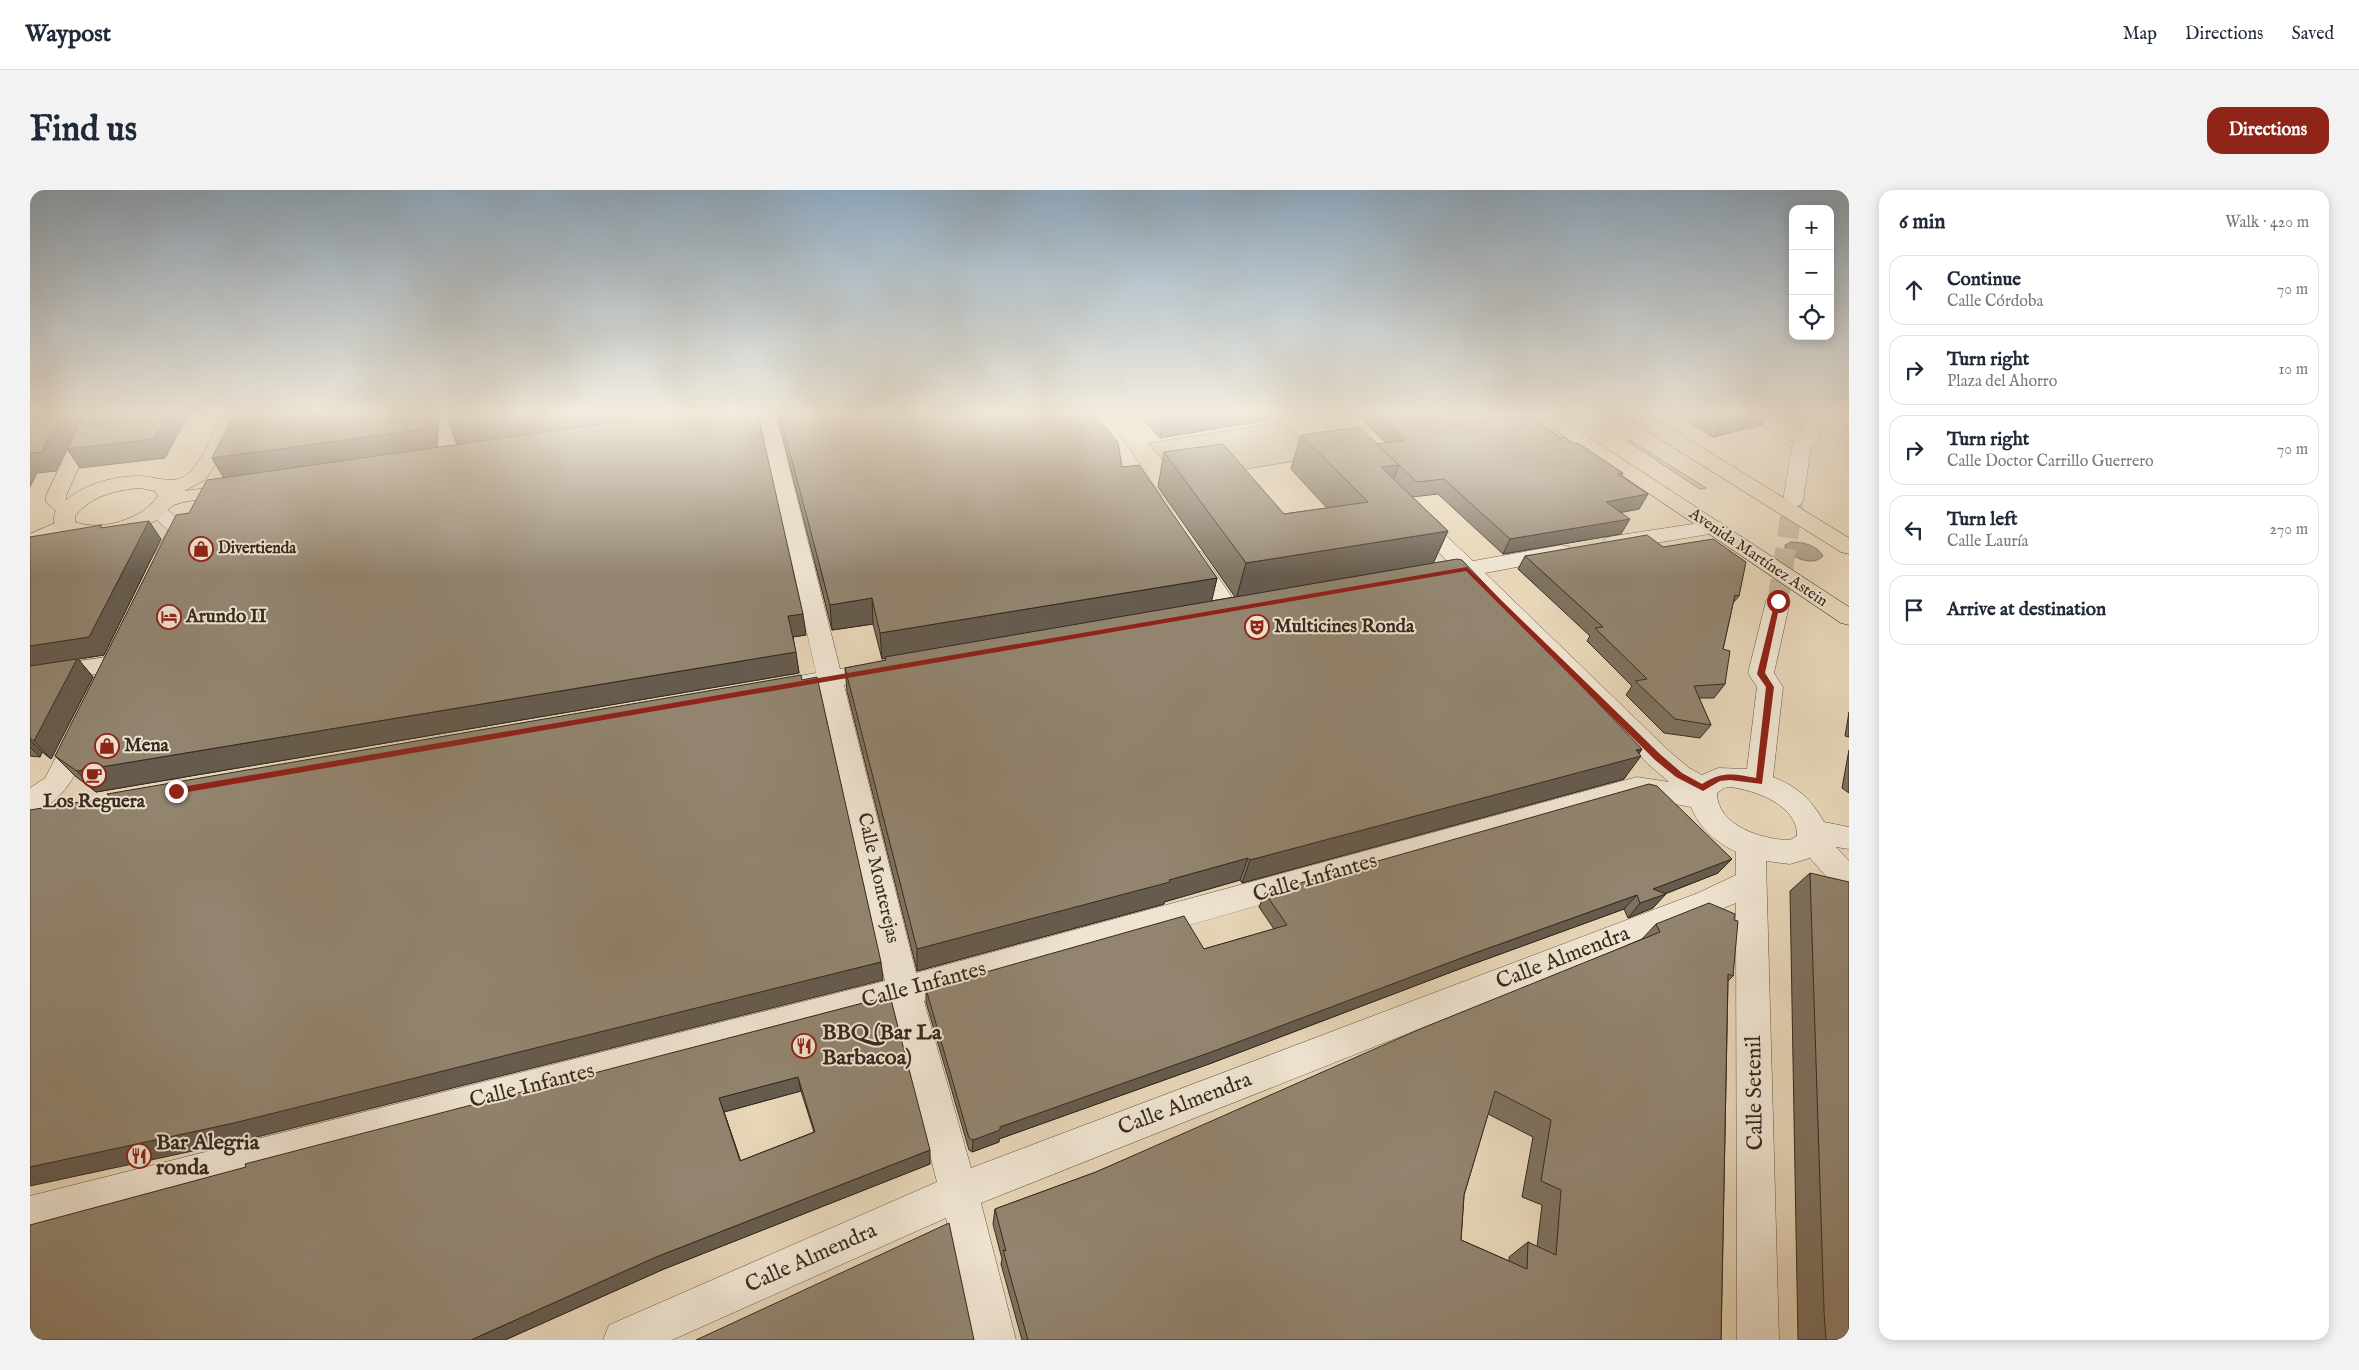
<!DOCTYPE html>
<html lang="en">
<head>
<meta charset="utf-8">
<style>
  :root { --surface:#fff; --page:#f2f2f3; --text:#1f2937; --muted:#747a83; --line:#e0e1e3; --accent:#8f2418 }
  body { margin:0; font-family:"IM FELL English",serif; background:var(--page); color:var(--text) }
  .controls { position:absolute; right:15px; top:15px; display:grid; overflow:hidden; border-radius:10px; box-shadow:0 2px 12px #0003 }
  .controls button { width:45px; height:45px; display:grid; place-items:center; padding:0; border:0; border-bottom:1px solid var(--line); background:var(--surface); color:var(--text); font:25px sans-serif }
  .stop { position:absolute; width:15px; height:15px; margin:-11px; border:4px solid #8f2418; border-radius:50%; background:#fff }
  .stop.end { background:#8f2418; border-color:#fff; box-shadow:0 1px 5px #0008 }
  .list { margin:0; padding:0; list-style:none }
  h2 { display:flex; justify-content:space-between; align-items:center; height:65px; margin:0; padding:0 20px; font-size:21px }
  h2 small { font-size:16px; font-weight:400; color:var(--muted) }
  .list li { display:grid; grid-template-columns:32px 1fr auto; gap:15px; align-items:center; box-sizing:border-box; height:70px; margin:0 10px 10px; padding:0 10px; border:1px solid var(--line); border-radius:15px }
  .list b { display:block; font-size:19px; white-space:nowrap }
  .list p { margin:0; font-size:16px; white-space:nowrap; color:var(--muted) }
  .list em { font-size:16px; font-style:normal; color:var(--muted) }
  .icon { flex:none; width:28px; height:28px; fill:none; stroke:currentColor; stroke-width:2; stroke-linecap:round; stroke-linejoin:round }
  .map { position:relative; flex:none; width:1819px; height:1150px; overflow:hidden; border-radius:15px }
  header { display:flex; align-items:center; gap:30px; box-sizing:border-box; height:70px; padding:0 25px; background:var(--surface); border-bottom:1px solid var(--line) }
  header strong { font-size:24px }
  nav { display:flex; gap:28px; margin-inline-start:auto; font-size:18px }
  .intro { display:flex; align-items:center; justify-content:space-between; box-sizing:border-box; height:120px; padding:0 30px }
  h1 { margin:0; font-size:35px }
  .button { padding:12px 22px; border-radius:15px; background:var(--accent); color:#fff; font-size:18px; font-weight:700 }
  main { display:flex; gap:30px; padding:0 30px }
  aside { flex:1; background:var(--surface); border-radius:15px; box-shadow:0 2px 12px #0003 }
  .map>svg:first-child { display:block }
  .green { fill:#c9b99e; stroke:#80725e }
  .water { fill:#ab9c84; stroke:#7c6f5c }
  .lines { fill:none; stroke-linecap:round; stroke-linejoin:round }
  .minor-tunnel { stroke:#c4b499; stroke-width:21; stroke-dasharray:21 11; stroke-linecap:butt }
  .minor-casing { stroke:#625645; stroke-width:1 }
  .major-casing { stroke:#362b1f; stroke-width:1 }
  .minor { fill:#efe4d1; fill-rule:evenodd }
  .major { fill:#e7d6b8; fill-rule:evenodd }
  .wall { fill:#7e725f; stroke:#362b1f; fill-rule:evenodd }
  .shaded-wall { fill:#665c4e; stroke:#362b1f }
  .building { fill:#92846f; stroke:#362b1f; fill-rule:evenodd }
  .route { fill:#8f2418 }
  .labels { text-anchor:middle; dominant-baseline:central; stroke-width:4; stroke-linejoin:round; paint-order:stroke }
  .far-poi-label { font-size:16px; font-weight:bold; fill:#362b1f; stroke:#efe4d1; text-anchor:start }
  .far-street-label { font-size:16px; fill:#362b1f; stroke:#efe4d1 }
  .poi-label { font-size:19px; font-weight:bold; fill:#362b1f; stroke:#efe4d1; text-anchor:start }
  .street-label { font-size:19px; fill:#362b1f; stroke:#efe4d1 }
  .near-street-label { font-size:22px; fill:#362b1f; stroke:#efe4d1 }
  .near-poi-label { font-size:22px; font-weight:bold; fill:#362b1f; stroke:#efe4d1; text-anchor:start }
</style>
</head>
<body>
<header>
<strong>Waypost</strong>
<nav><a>Map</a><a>Directions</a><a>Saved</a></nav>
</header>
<div class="intro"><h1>Find us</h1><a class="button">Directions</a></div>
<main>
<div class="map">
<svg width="1819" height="1150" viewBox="0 0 1819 1150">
  <rect width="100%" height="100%" fill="#e7d6b8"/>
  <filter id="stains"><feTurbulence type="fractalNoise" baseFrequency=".004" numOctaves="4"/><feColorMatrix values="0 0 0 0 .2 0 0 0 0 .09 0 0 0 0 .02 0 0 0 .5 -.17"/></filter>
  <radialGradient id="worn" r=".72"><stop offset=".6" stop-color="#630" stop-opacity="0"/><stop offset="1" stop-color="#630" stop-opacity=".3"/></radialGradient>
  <g class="green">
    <polygon points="1252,232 1289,267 1150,290 1118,253"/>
    <polygon points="1597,251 1601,251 1676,298 1670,299"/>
  </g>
  <path class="water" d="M 1761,352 C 1773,352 1787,355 1793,366 C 1783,377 1762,368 1755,358 L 1755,355 Z"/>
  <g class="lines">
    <polyline class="minor-tunnel" points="1748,411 1763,311"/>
    <defs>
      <g id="minor">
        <polygon points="410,225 428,225 427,269 424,273 417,275 410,273 407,269"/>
        <path d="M 728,225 L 746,225 L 810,479 L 852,472 L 861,474 L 865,480 L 861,486 L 814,495 L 886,783 L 1607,587 L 1639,592 L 1618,574 L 1432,387 L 1404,392 L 1396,390 L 1393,385 L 1396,380 L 1421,375 L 1378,331 L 1374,327 L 1378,323 L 1385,321 L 1392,323 L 1443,371 L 1532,355 L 1540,357 L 1543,362 L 1540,367 L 1455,383 L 1638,560 L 1659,578 L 1672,585 L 1688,578 L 1717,579 L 1727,497 L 1718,483 L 1736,411 L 1740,406 L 1748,404 L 1756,406 L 1760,411 L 1744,483 L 1753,497 L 1743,587 C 1767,596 1782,610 1794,632 L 1819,637 L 1819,659 L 1806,657 L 1819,671 L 1819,703 L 1808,700 L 1780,668 L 1760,674 L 1736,671 L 1749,1150 L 1707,1150 L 1706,713 L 951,1013 L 986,1150 L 944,1150 L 916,1028 L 642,1150 L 573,1150 L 579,1135 L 907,992 L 862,819 L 0,1046 L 0,1006 L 855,791 L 790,499 L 751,506 L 742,503 L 738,497 L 742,491 L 786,483 ZM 1700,597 C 1725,600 1768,615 1767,646 L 1760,650 C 1733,650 1687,636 1687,603 L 1694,598 ZM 1607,607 L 1661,617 C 1670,639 1685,651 1706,662 L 1706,685 L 1668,703 L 941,978 L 894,811 Z"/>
        <polygon points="1057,225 1076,225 1132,307 1129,311 1122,313 1115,311"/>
        <polygon points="1275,225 1295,225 1334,264 1337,268 1334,272 1327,274 1320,272"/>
        <polygon points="1718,225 1741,225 1773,242 1777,225 1795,225 1787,255 1781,256 1773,311 1770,315 1763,317 1756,315 1753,311 1763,251 1753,248"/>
        <polygon points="127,315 134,317 160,339 144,369 136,371 128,369 125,364 138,340 117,321 120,317"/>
        <polygon points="35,329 43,330 46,335 43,340 8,359 0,361 0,344"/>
        <polygon points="1683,331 1691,332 1694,337 1691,342 1584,360 1576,358 1573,353 1576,348 1584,346"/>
        <polygon points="1163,360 1171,362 1206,413 1210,418 1206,423 1198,425 1190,423 1152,367 1155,362"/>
        <polygon points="84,466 93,468 96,474 93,480 0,494 0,478"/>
        <path d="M 51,534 L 60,536 L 64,543 C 48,577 40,610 0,623 L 0,598 L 15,588 L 42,536 Z"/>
      </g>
      <g id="major">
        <path d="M 54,225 L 72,225 L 36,306 L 36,310 C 55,294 84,286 108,286 C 128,286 146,298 162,280 C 175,265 182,244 190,225 L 208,225 L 194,262 L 175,290 L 154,301 L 206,294 L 213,296 L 216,300 L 213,304 L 206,306 C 189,308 159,309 144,315 C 139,317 133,326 127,330 C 106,343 48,358 27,339 C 22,335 23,326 26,321 L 16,312 L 16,306 ZM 110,298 L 125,301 L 128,306 C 113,329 71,342 45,332 L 45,326 C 61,306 85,300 110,298 Z"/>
        <polygon points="1503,225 1525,225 1819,417 1819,435 1811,433"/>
        <polygon points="1596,225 1619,225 1819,348 1819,364 1811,362 1598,229"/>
      </g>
    </defs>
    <use href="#minor" class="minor-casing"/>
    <use href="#major" class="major-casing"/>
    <use href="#minor" class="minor"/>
    <use href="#major" class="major"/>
  </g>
  <g class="wall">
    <polygon points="408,225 406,258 776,445 763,447 769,483 66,602 45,586 25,566 194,288 182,268"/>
    <polygon points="747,225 1066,225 1092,277 1187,388 1181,411 1205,407 1128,297 1134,262 1254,324 1297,318 1261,279 1271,245 1347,254 1356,253 1328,225 1498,225 1531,248 1543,254 1593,283 1591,286 1618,304 1609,319 1591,322 1591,344 1473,364 1408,304 1382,307 1418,341 1403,373 1612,559 1594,589 1212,693 1210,690 1134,712 1134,714 887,781 817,501 815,478 856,471 855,468 852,469 843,434 802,440"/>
    <polygon points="1109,225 1238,225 1237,230 1130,248"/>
    <polygon points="1647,225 1737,225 1731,235 1683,247"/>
    <polygon points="74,338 131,349 74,465 48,469 63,487 21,569 12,562 10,567 0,566 0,347"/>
    <polygon points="1633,357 1709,406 1703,413 1693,459 1695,494 1684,508 1669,508 1681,535 1670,548 1634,543 1596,505 1602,496 1557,451 1560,446 1488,379 1495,366"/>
    <polygon points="1819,522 1819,547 1815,546"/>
    <polygon points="1819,560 1819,603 1812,598"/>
    <polygon points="1688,683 1635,704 1623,718 1598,728 1594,719 1432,778 1179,874 969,949 969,952 942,962 939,960 896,812 896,799 1174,759 1244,739 1229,717 1235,703"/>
    <polygon points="1780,683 1819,1150 1768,1150 1760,701"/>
    <path d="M 1704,730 L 1703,786 L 1698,791 L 1691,1150 L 992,1150 L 971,1074 L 972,1069 L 963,1034 L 965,1019 L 1066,982 L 1612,749 L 1626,734 ZM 1458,924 L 1503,947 L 1492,1007 L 1512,1015 L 1507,1057 L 1498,1052 L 1479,1067 L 1479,1071 L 1431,1050 L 1434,1005 Z"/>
    <path d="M 860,806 L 900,974 L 634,1079 L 475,1150 L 0,1150 L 216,977 ZM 771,901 L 784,942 L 710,971 L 694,922 Z"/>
  </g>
  <g class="shaded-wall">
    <polygon points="31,225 53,225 26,281 7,283 0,297 0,263"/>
    <polygon points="137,225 158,225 135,268 50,278 37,259"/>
    <polygon points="397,225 408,225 406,263 197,293 182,268"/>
    <polygon points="493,225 667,225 429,260 420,236"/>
    <polygon points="1134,225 1238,225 1237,230 1130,248"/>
    <polygon points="1724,225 1737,225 1731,235 1683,247 1692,233"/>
    <polygon points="1369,275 1356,310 1351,277"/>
    <polygon points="1618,304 1609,319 1568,327 1576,312"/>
    <polygon points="1600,329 1591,344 1473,364 1480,349"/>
    <polygon points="119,331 131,349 74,465 48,469 63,487 21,569 4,551 0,477 0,456"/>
    <polygon points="1418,341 1402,376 1206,409 1216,373"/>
    <polygon points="1187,388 1181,414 852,469 850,443"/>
    <polygon points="842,408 843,434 802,440 800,415"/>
    <polygon points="773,424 776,445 761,447 758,426"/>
    <polygon points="766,462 769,483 66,602 47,581"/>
    <polygon points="0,550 12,562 10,567 0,557"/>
    <polygon points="1612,559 1605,567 1611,566 1594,589 1212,693 1220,670"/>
    <polygon points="1218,668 1210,690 1134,712 1134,714 887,781 887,759"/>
    <polygon points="1702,669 1688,683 1611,713 1623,699"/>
    <polygon points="1636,704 1623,718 1598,728 1610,713"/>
    <polygon points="1607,705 1594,719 1432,778 1179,874 969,949 969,952 942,962 943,950 970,937 1442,764"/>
    <polygon points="851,772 853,790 223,948 0,996 0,977"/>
    <polygon points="768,887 771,901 694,922 715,984 689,908"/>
    <polygon points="900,960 900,974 634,1079 475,1150 441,1150 626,1067"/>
  </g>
  <g class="building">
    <polygon points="0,225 31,225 12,262 0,263"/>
    <polygon points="53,225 137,225 124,249 37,259"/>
    <polygon points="204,225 397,225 396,239 182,268"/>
    <polygon points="420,225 493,225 420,236"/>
    <polygon points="635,225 728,225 773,424 758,426 766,462 47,581 25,566 146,325 159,323 177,290"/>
    <polygon points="750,225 1066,225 1088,253 1092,277 1109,275 1187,388 850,443 842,408 800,415"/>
    <polygon points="1348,225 1498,225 1531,248 1534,247 1543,254 1548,253 1593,283 1588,284 1618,304 1576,312 1600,329 1480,349 1414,289 1387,292 1347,254 1375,250"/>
    <polygon points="1679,225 1724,225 1692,233"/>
    <polygon points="1329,237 1369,275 1351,277 1418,341 1216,373 1134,262 1193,254 1254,324 1338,312 1271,245"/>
    <polygon points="119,331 59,447 0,456 0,347 72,335 70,338"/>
    <polygon points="1617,345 1633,357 1683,349 1716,372 1709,406 1705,405 1693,459 1700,461 1695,494 1664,496 1681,535 1645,529 1605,491 1617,489 1565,438 1573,437 1495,366"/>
    <polygon points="1427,369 1432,370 1612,559 1606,560 1611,566 1220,670 1218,668 1139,690 1140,692 887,759 815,478 856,470 855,467"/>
    <polygon points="47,469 4,551 0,548 0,476"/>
    <polygon points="771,485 772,490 787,487 851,772 204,933 0,977 0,620 81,607 77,604"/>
    <polygon points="1619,594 1627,596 1702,669 1623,699 1636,704 1610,713 1607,705 1442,764 1184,861 970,937 970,940 943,950 939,948 896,799 1154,726 1174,759 1257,735 1235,703"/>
    <polygon points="1780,683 1819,692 1819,1150 1796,1150 1794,1121"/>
    <path d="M 1679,713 L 1705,724 L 1704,730 L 1708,731 L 1703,786 L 1698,784 L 1691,1150 L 998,1150 L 973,1060 L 976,1061 L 965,1019 L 1066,982 L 1390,839 L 1630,742 L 1626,734 ZM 1465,901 L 1521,930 L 1511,991 L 1531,1000 L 1526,1065 L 1498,1052 L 1497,1079 L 1431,1050 L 1434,1005 Z"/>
    <path d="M 860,806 L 900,960 L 626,1067 L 441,1150 L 0,1150 L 0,1035 L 216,977 L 215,974 ZM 768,887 L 785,942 L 710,971 L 689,908 Z"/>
    <polygon points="919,1033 944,1150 666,1150"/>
  </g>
  <linearGradient id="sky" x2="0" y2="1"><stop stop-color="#8faac0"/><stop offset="0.58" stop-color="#f4eddf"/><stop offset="1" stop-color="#f4eddf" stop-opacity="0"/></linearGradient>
  <rect width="1819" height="386" fill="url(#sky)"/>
  <path class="route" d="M 1437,377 L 1631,565 L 1652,583 L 1672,594 C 1693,581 1703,584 1726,588 L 1736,497 L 1727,484 L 1745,411 L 1751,409 L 1735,483 L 1744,497 L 1732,594 L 1700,590 L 1690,591 L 1673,601 L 1646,587 L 1625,570 L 1436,381 L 146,604 L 141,601 L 146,598 Z"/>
  <defs>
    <symbol id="shop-ring" viewBox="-11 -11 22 22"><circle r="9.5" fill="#efe4d1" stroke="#8f2418" stroke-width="1.5"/><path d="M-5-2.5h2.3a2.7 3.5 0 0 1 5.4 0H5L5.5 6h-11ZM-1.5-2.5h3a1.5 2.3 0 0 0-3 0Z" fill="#8f2418"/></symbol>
    <symbol id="hotel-ring" viewBox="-11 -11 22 22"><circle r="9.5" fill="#efe4d1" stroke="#8f2418" stroke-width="1.5"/><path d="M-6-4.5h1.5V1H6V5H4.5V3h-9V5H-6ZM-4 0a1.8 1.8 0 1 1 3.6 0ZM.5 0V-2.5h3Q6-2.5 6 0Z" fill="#8f2418"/></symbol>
    <symbol id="theatre-ring" viewBox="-11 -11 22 22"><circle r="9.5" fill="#efe4d1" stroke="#8f2418" stroke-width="1.5"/><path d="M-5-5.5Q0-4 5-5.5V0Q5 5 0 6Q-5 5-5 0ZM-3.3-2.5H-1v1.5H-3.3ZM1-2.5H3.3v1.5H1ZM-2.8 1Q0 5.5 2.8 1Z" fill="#8f2418"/></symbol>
    <symbol id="cafe-ring" viewBox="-11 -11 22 22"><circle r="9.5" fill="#efe4d1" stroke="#8f2418" stroke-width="1.5"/><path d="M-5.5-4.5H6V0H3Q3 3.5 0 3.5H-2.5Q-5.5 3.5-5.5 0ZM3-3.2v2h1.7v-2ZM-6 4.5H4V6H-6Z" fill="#8f2418"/></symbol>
    <symbol id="restaurant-ring" viewBox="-11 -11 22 22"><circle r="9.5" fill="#efe4d1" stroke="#8f2418" stroke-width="1.5"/><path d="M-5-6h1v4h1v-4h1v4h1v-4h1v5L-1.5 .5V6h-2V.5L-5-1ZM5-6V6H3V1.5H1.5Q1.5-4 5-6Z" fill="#8f2418"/></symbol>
  </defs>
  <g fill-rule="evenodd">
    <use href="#shop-ring" x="157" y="345" width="28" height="28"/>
    <use href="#hotel-ring" x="125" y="413" width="28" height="28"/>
    <use href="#theatre-ring" x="1213" y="423" width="28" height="28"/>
    <use href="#shop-ring" x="63" y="542" width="28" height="28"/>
    <use href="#cafe-ring" x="50" y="571" width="28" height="28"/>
    <use href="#restaurant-ring" x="760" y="842" width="28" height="28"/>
    <use href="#restaurant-ring" x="95" y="952" width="28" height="28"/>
  </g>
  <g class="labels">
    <g class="far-poi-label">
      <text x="188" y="359">Divertienda</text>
    </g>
    <g class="far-street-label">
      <text transform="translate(1728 368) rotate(34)">Avenida Martínez Astein</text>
    </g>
    <g class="poi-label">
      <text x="156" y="427">Arundo II</text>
      <text x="1244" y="437">Multicines Ronda</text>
      <text x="94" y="556">Mena</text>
      <text x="64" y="612" text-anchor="middle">Los Reguera</text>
    </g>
    <g class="street-label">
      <text transform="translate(848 688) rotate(77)">Calle Monterejas</text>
    </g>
    <g class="near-street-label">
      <text transform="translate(1285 688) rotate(-16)">Calle Infantes</text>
      <text transform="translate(1533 768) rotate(-21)">Calle Almendra</text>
      <text transform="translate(894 795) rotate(-15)">Calle Infantes</text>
      <text transform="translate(502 896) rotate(-14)">Calle Infantes</text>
      <text transform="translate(1725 903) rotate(-91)">Calle Setenil</text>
      <text transform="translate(1155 914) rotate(-21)">Calle Almendra</text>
      <text transform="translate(781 1068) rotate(-24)">Calle Almendra</text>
    </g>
    <g class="near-poi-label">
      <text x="792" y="843">BBQ (Bar La<tspan x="792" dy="25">Barbacoa)</tspan></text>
      <text x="126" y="953">Bar Alegria<tspan x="126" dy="25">ronda</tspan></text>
    </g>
  </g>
  <rect width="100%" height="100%" filter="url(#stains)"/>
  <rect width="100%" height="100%" fill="url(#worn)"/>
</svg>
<div class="controls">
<button>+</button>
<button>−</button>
<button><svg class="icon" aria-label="locate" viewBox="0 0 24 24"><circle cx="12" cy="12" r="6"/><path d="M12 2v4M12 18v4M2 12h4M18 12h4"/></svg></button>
</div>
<div class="stop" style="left:1748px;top:411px"></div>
<div class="stop end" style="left:146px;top:601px"></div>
</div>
<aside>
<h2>6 min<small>Walk · 420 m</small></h2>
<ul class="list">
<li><svg class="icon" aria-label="ahead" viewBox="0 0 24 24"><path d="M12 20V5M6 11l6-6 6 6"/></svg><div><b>Continue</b><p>Calle Córdoba</p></div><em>70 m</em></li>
<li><svg class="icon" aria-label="right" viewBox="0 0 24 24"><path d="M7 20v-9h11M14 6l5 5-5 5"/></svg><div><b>Turn right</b><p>Plaza del Ahorro</p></div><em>10 m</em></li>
<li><svg class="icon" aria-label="right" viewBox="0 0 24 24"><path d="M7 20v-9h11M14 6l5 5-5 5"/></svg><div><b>Turn right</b><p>Calle Doctor Carrillo Guerrero</p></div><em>70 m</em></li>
<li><svg class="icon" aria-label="left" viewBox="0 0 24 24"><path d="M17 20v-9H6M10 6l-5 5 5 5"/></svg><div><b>Turn left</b><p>Calle Lauría</p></div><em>270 m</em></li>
<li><svg class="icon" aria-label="arrive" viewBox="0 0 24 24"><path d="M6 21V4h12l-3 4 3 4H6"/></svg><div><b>Arrive at destination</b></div></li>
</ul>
</aside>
</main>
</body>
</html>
